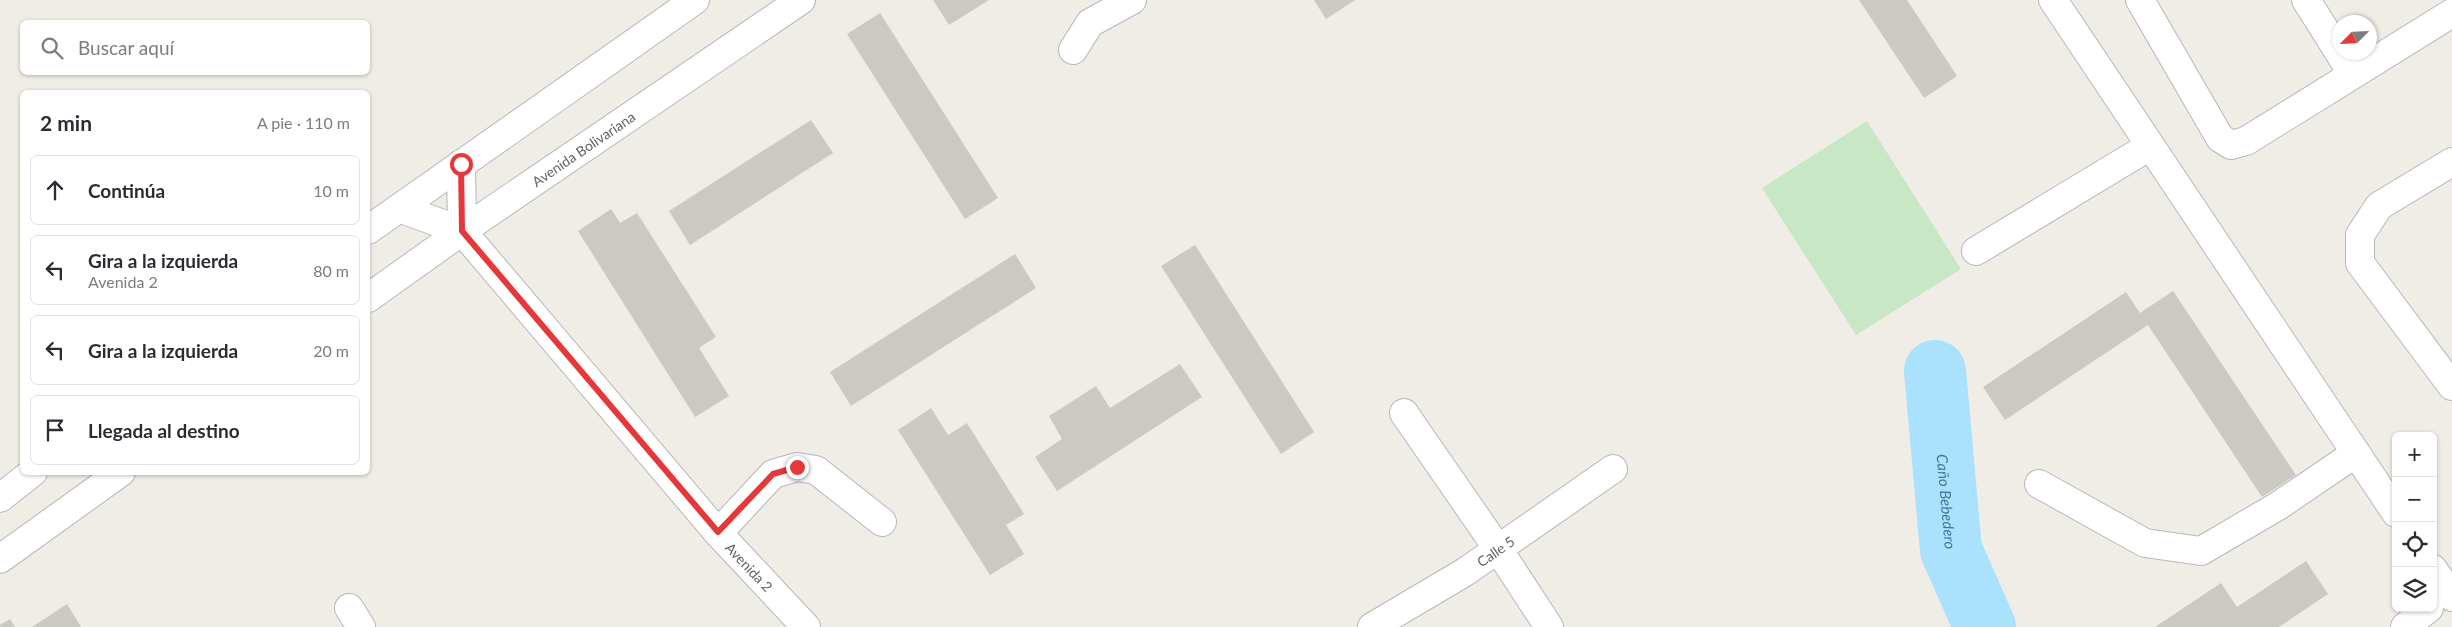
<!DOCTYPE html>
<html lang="es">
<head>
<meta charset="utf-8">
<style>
  :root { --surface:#fff; --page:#f2f2f3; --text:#2b2b33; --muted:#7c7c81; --line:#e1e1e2 }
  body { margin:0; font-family:Lato,sans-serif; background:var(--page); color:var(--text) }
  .controls { position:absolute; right:15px; bottom:15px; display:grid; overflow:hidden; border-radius:8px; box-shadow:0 1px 4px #0004 }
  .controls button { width:45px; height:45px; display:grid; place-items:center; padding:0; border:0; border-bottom:1px solid var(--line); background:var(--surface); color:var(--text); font:25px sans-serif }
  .compass { position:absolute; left:2332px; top:15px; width:45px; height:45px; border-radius:50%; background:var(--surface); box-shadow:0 1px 4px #0004; rotate:246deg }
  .stop { position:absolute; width:15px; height:15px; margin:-11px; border:4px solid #e6383b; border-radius:50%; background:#fff }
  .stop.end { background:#e6383b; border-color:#fff; box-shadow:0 1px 5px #0008 }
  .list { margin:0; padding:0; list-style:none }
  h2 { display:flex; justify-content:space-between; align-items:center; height:65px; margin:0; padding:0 20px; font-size:21px }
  h2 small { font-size:16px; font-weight:400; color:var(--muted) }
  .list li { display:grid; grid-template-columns:32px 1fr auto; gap:15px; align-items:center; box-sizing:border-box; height:70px; margin:0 10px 10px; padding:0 10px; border:1px solid var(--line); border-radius:8px }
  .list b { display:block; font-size:19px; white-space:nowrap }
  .list p { margin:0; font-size:16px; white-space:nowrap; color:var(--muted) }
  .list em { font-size:16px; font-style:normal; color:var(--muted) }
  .icon { flex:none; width:28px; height:28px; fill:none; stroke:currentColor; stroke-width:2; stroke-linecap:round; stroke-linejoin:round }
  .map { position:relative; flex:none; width:2452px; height:627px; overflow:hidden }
  .search { position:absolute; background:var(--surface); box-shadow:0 1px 4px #0004; left:20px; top:20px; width:350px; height:55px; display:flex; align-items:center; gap:12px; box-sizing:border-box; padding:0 18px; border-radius:8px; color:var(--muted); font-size:19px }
  .panel { position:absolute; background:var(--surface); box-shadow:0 1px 4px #0004; left:20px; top:90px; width:350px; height:385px; border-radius:8px }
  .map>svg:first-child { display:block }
  .green { fill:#c8e7c5 }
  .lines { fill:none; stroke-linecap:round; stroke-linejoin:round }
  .river { stroke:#aae1fd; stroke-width:62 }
  .building { fill:#ccc8c3 }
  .minor-casing { stroke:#b4b8bb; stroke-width:30 }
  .minor { stroke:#fff; stroke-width:28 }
  .route { stroke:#e6383b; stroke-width:6 }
  .labels { text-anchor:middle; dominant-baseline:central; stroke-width:4.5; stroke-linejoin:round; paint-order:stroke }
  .street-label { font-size:14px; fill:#5f6367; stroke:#fff }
  .water-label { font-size:15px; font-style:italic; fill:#40779f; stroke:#fff }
</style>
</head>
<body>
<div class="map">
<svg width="2452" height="627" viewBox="0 0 2452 627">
  <rect width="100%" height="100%" fill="#f0ede7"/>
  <polygon class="green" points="1867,121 1961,269 1856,335 1762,188"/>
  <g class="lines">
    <path class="river" id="s1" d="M 1935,371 L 1951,550 L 1985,627"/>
  </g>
  <g class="building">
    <polygon points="933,0 989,0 949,25"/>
    <polygon points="1314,0 1355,0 1326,19"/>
    <polygon points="1859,0 1907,0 1957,76 1924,98"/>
    <polygon points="880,13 998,198 965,219 847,34"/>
    <polygon points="811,120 833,153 690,245 669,211"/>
    <polygon points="611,209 620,223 637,213 716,337 699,348 729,396 695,417 578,231"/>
    <polygon points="1195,245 1314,432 1281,454 1161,266"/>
    <polygon points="1015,254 1036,288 851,406 830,372"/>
    <polygon points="2173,291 2296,475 2262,497 2148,325 2005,420 1983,387 2126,292 2140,313"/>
    <polygon points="1180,364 1202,397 1057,491 1035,457 1062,439 1049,416 1096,386 1110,408"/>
    <polygon points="931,408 948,435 967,423 1024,514 1006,525 1024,554 990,575 898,430"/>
    <polygon points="2306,561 2328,594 2279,627 2155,627 2221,583 2237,607"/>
    <polygon points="67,604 81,627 32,627"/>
    <polygon points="10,619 15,627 0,627 0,625"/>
  </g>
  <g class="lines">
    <defs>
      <g id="minor">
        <polyline points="2053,0 2396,513"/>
        <polyline points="2140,0 2220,138 2231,145 2246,141 2452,13"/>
        <polyline points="2306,0 2352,73"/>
        <polyline points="1073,50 1090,23 1132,0"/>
        <polyline points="2452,162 2379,206 2360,235 2360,263 2452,386"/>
        <polyline points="461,164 462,231"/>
        <path id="s2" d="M 399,208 L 462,231 L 718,533 L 806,627"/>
        <polyline points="368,230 695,0"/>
        <polyline points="1976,251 2150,146"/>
        <path id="s3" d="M 368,298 L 462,231 L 801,0"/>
        <polyline points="1404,413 1498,549 1549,627"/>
        <polyline points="2039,484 2145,543 2201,551 2278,506 2356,453"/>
        <polyline points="0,498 33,472"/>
        <polyline points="718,533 773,474 797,467 816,470 882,522"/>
        <polyline points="0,559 121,472"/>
        <polyline points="2433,569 2452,597"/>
        <polyline points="349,608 361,627"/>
        <path id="s4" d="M 1372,627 L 1465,572 L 1613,469"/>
        <polyline points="2405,627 2429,608"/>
      </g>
    </defs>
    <use href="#minor" class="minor-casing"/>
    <use href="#minor" class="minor"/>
  </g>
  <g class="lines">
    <polyline class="route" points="461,164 462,231 718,532 773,474 797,467"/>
  </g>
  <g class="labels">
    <g class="street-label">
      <text stroke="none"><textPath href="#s3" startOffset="262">Avenida Bolivariana</textPath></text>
      <text stroke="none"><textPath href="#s4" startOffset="145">Calle 5</textPath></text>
      <text stroke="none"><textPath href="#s2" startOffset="509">Avenida 2</textPath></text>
    </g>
    <g class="water-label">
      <text stroke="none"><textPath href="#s1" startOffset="131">Caño Bebedero</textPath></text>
    </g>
  </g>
</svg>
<div class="controls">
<button>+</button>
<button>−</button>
<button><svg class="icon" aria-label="locate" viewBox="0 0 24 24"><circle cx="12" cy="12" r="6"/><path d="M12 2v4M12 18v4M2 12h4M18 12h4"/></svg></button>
<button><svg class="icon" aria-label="layers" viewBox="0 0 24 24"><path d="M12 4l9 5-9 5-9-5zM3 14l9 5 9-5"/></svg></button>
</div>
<svg class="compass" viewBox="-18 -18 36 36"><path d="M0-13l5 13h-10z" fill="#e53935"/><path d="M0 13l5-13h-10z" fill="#7c7c81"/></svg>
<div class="stop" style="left:461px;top:164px"></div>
<div class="stop end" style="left:797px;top:467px"></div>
<div class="search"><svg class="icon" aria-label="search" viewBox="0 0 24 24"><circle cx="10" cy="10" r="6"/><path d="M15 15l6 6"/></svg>Buscar aquí</div>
<section class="panel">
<h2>2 min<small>A pie · 110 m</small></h2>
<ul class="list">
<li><svg class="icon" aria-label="ahead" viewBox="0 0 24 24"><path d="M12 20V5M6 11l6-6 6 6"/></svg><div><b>Continúa</b></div><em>10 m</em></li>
<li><svg class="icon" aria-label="left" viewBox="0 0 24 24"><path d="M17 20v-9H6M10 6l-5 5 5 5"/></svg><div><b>Gira a la izquierda</b><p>Avenida 2</p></div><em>80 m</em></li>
<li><svg class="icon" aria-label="left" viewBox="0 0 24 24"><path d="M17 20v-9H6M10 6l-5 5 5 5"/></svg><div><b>Gira a la izquierda</b></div><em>20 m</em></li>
<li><svg class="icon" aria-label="arrive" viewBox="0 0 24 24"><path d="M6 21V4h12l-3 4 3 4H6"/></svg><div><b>Llegada al destino</b></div></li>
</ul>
</section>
</div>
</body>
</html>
